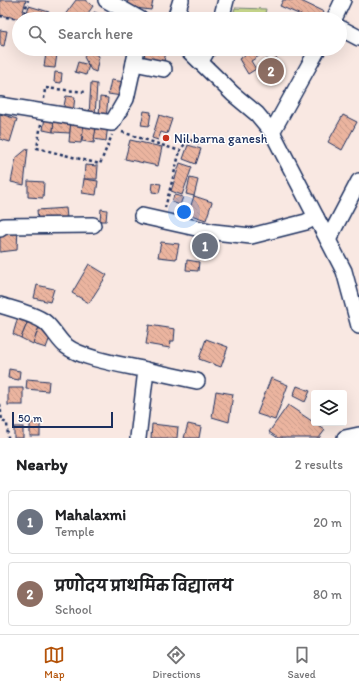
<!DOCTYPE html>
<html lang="en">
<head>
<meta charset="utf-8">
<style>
  :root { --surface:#fff; --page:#f2f2f2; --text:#202124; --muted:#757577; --line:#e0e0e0; --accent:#b45309 }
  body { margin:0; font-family:Itim,"Playpen Sans Deva",sans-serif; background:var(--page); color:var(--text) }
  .controls { position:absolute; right:12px; bottom:12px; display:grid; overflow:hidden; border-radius:4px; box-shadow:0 4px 16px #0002 }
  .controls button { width:36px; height:36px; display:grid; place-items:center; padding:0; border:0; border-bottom:1px solid var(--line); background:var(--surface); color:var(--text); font:20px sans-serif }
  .scale { position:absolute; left:12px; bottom:10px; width:101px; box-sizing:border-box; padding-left:4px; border:2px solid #1b2f5e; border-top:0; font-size:11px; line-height:14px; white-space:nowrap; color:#1b2f5e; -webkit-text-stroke:3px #fff; paint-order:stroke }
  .you { position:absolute; left:184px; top:212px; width:14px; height:14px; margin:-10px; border:3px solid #fff; border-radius:50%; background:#1a73e8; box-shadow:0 0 0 6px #1a73e833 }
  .badge { display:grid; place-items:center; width:26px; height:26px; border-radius:50%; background:var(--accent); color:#fff; font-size:13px; font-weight:700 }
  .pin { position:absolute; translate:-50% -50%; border:2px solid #fff; box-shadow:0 1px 4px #0006 }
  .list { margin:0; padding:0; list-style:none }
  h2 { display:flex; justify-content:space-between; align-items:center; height:52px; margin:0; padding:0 16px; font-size:17px }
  h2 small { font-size:13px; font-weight:400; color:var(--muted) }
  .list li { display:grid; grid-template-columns:26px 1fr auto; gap:12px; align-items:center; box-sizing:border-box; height:64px; margin:0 8px 8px; padding:0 8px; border:1px solid var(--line); border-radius:4px }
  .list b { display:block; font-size:15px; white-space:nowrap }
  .list p { margin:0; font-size:13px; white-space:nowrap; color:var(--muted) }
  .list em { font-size:13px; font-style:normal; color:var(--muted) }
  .icon { flex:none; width:22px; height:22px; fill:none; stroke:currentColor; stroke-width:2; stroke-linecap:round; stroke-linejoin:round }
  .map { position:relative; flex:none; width:359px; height:438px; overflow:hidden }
  .search { position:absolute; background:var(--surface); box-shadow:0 4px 16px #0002; left:12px; right:12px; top:12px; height:44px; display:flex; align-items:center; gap:10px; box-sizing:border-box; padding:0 14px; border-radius:22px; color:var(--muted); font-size:15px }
  .sheet { height:196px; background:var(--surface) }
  nav { display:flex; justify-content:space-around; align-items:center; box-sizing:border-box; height:56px; border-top:1px solid var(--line); background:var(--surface); font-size:11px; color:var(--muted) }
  nav a { display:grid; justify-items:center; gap:2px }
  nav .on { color:var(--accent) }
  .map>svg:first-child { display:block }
  .green { fill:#ccdb8f; stroke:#748576 }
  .building { fill:url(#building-back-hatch); stroke:#1b2f5e }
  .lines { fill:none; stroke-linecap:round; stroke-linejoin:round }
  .minor-casing { stroke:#1b2f5e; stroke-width:18 }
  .path { stroke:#1b2f5e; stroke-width:2.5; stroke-dasharray:3 3; stroke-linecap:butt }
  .minor { stroke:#fff; stroke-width:15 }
  .poi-dot { fill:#c8321e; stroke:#fff; stroke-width:1.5 }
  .labels { text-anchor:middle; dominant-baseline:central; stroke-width:3; stroke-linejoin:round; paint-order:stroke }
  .poi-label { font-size:13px; fill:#1b2f5e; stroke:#fff; text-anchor:start }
</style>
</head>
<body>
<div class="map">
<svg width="359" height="438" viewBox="0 0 359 438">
  <defs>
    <pattern id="building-back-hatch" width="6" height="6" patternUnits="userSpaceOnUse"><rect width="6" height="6" fill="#ebb49f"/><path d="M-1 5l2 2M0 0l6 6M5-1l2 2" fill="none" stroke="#c99b8b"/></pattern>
  </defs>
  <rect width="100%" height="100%" fill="#f9e8e2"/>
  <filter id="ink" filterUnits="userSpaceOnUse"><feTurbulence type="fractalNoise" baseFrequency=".025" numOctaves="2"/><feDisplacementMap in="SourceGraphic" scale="8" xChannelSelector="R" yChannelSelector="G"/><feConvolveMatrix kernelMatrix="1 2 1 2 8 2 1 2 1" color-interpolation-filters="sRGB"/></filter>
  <g filter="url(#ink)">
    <polygon class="green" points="235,8 266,9 264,19 232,19"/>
    <g class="building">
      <polygon points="0,0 26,0 21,19 0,15"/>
      <polygon points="76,0 85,0 93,6 84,19 64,16"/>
      <polygon points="128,0 153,0 151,10 127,7"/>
      <polygon points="283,0 299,0 324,12 321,19 310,19 280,6"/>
      <polygon points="29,6 49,12 47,19 25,18"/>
      <polygon points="94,12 113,19 92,19"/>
      <polygon points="0,30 7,31 4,46 0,45"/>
      <polygon points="140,49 167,49 163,65 138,60"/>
      <polygon points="254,49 271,49 277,59 270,63 264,53 251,61 256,69 248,74 239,59"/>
      <polygon points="86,50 99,56 96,72 91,70 84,57"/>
      <polygon points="46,53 57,54 55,68 44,67"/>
      <polygon points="78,62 89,65 86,75 75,72"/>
      <polygon points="55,72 62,73 61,83 54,82"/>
      <polygon points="111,80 125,82 122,96 108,94"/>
      <polygon points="91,83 97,84 95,116 89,115"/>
      <polygon points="66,96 75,97 73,113 63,111"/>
      <polygon points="100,97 108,98 106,119 99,118"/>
      <polygon points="144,111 151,112 149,126 141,125"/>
      <polygon points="0,114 17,119 10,142 0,139"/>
      <polygon points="159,115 172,119 167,134 161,132 158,140 152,138"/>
      <polygon points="343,115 357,122 342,150 328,142"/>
      <polygon points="45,117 54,118 53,132 43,130"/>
      <polygon points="54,118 71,120 70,133 53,132"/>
      <polygon points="71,120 84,121 81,143 69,142"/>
      <polygon points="84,121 97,123 94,143 82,141"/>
      <polygon points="97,123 108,124 106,141 94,139"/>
      <polygon points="130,140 162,147 158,166 125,159"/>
      <polygon points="188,145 201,149 196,164 183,159"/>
      <polygon points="28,148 24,185 11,182 16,158"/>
      <polygon points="180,163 192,167 182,195 171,191"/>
      <polygon points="85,165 98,166 97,179 84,179"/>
      <polygon points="190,178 198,180 194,196 186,194"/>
      <polygon points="84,179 98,181 96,195 82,193"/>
      <polygon points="28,181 44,182 43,198 28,197"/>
      <polygon points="153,183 161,184 159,193 152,192"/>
      <polygon points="174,195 183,197 180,205 172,202"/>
      <polygon points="194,196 212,202 206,220 188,214"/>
      <polygon points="66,208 67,218 38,221 37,210"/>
      <polygon points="101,209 107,210 106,221 100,221"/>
      <polygon points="18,226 17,250 0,252 0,232"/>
      <polygon points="161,242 179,244 176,259 158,257"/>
      <polygon points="187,260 199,262 198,271 186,270"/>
      <polygon points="89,264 107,275 89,303 72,293"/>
      <polygon points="37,285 54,289 50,302 34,298"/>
      <polygon points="18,317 28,321 21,338 13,334"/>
      <polygon points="28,321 39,327 33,344 21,338"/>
      <polygon points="149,325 175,329 174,341 171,341 170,348 146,344"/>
      <polygon points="39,327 56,336 54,342 49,340 46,348 33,344"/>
      <polygon points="206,339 228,347 221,367 199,359"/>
      <polygon points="9,369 20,371 19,380 8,378"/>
      <polygon points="271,378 288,385 275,420 257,414"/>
      <polygon points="27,379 49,381 48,391 26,389"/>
      <polygon points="297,386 310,391 305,402 293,396"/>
      <rect x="8" y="388" width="15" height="17"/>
      <polygon points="216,391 233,394 229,422 212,417"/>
      <polygon points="288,405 325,430 319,438 278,438 269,432"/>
      <rect x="30" y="423" width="10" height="13"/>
      <polygon points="152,424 178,427 177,438 151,438"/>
      <polygon points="188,424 201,427 199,438 184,438"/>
      <rect x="14" y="427" width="9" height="11"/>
    </g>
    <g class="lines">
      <defs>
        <g id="minor">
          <polyline points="106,0 140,19"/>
          <polyline points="175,19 181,0"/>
          <polyline points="221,19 226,0"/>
          <polyline points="334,19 343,0"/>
          <polyline points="340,28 359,38"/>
          <polyline points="187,49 233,94 257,114 272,132 344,271 359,326"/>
          <polyline points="201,61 208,49"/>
          <polyline points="134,63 164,69"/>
          <polyline points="0,105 112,123 126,99 137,49"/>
          <polyline points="272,132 318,49"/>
          <polyline points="142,216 214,232 251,236 306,222 316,217"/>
          <polyline points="0,229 4,226 93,225"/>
          <polyline points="328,240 359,181"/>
          <path d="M 0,305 C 12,309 37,315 46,323 C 53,329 60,342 66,346 C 83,359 124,365 146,370 L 138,438"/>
          <polyline points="146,370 197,381"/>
          <polyline points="345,438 359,435"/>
        </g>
      </defs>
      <use href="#minor" class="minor-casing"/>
      <g class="path">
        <polyline points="0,16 19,19"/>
        <polyline points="23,19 28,0"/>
        <polyline points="44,99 45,88 86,92"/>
        <polyline points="41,124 37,148 100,164 112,135"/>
        <polyline points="122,132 180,151 188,139 201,144"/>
        <polyline points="165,208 180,151"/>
        <polyline points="0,404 2,421 7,423 8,438"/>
      </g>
      <use href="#minor" class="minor"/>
    </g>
  </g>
  <circle class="poi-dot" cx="166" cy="138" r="4"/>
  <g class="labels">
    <g class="poi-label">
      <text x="174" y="138">Nil barna ganesh</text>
    </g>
  </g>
</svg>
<div class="controls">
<button><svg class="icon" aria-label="layers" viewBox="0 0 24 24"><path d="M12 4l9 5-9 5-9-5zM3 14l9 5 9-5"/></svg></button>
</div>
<div class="scale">50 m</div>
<div class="you"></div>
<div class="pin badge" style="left:205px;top:246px;background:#6b7280">1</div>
<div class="pin badge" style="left:271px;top:71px;background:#8d6e63">2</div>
<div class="search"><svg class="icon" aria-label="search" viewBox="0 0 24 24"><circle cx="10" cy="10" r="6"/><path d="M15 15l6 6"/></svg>Search here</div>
</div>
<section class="sheet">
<h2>Nearby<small>2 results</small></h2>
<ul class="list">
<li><span class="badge" style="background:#6b7280">1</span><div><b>Mahalaxmi</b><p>Temple</p></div><em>20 m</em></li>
<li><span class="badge" style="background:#8d6e63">2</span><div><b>प्रणोदय प्राथमिक विद्यालय</b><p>School</p></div><em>80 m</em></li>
</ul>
</section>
<nav>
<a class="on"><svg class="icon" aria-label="map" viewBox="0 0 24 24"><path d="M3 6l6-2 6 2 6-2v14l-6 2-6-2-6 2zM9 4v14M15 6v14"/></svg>Map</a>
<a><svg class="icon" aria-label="directions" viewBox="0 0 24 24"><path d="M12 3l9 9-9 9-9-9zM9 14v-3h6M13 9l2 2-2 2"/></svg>Directions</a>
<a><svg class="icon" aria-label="saved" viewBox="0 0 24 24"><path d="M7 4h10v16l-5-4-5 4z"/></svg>Saved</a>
</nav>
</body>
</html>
